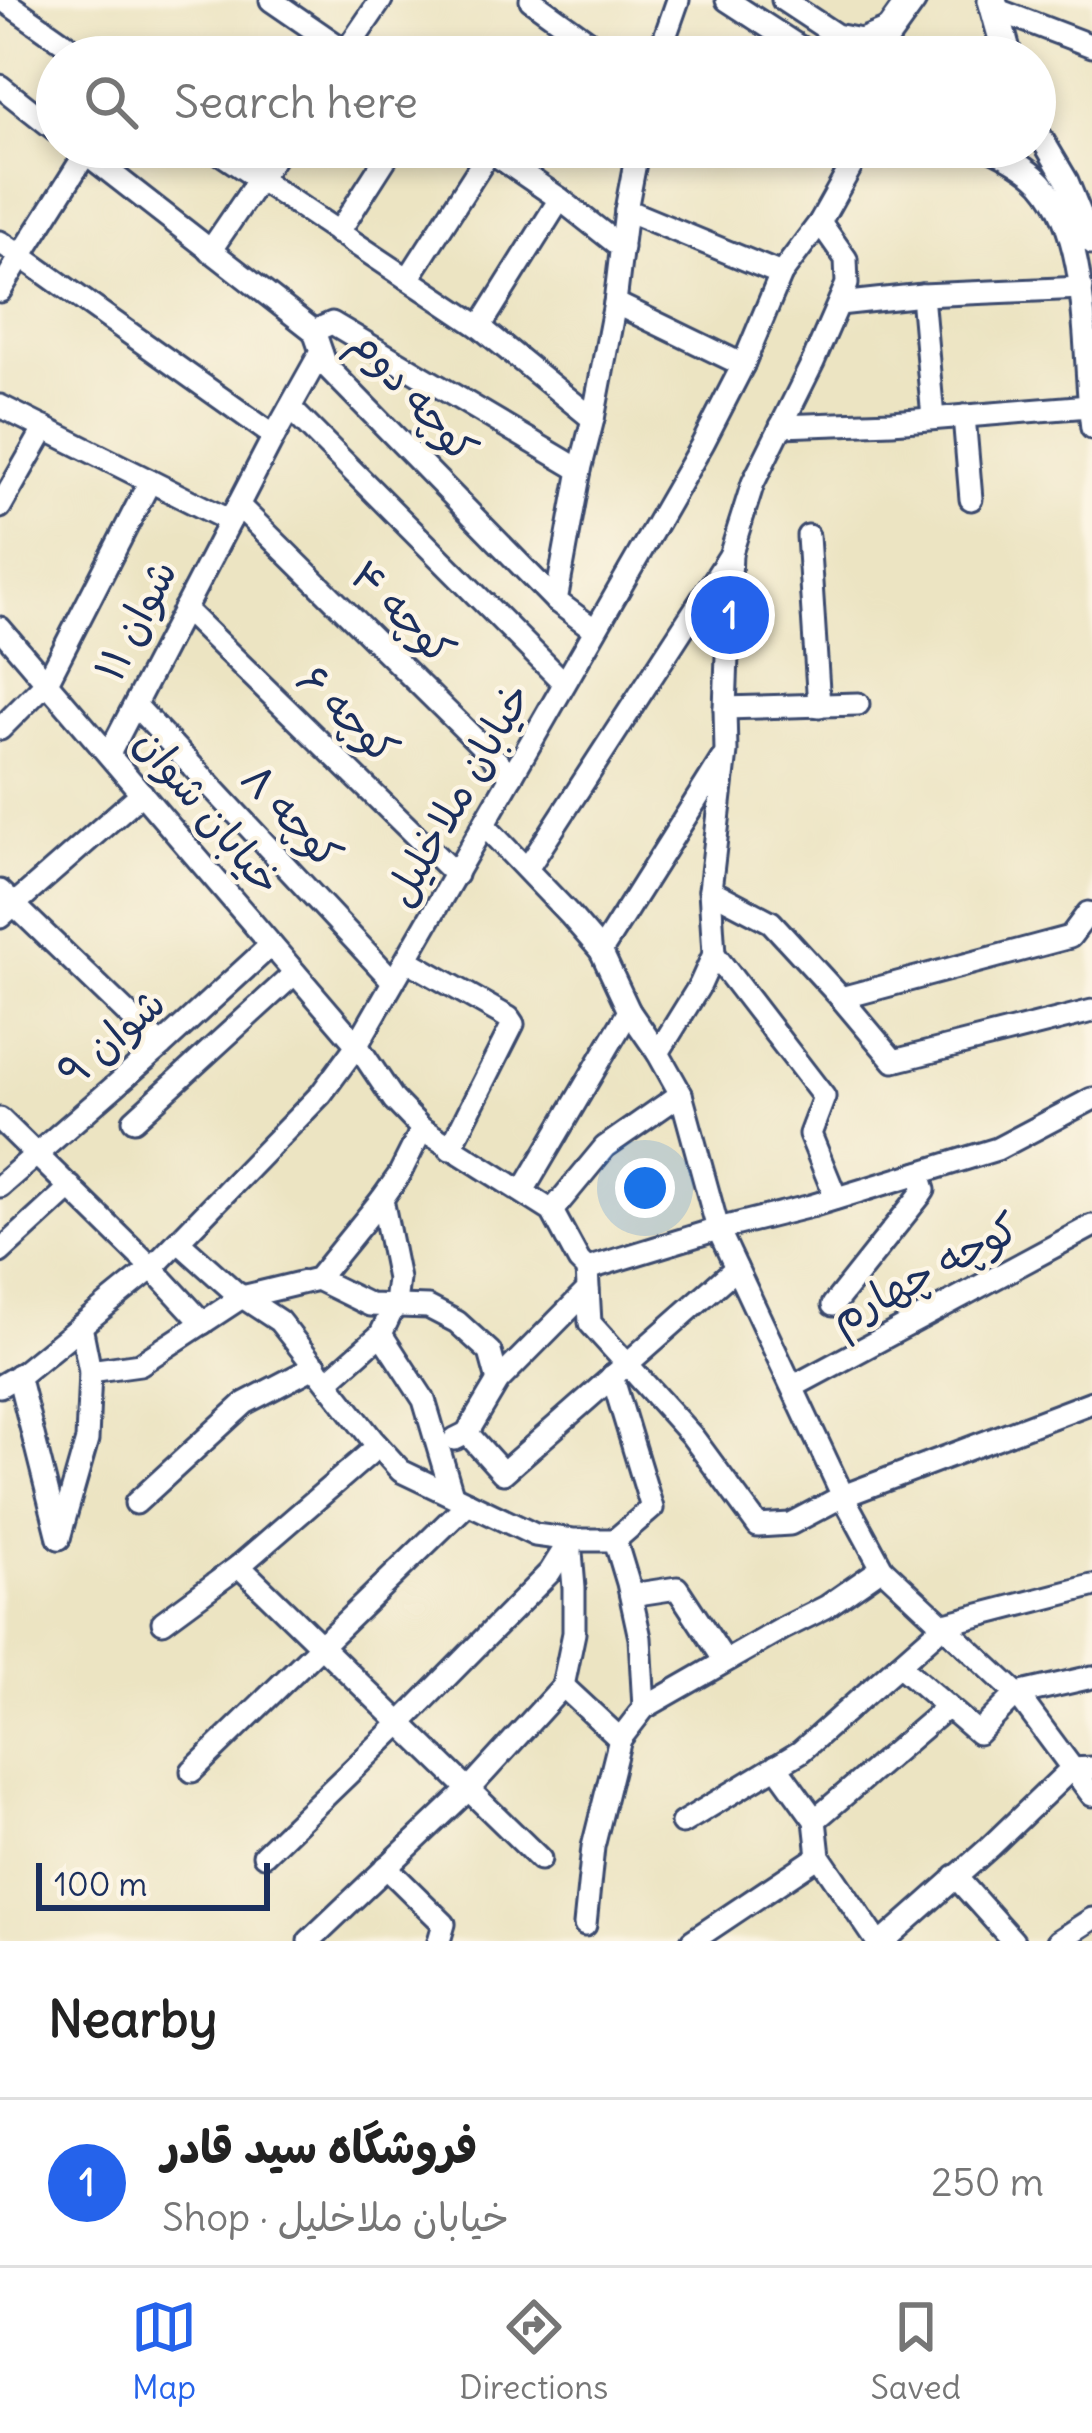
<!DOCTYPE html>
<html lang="en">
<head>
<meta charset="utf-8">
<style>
  :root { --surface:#fff; --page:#f6f6f6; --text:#222; --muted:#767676; --line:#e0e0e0; --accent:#2563eb }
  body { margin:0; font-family:Delius,"Playpen Sans Arabic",sans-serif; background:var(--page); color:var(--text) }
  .scale { position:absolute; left:36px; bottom:30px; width:234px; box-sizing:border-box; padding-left:12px; border:6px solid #1b2f5e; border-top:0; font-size:33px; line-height:42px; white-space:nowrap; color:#1b2f5e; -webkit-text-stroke:9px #fcf5e5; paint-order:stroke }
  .you { position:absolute; left:645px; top:1188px; width:42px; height:42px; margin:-30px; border:9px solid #fff; border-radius:50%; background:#1a73e8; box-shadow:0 0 0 18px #1a73e833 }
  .badge { display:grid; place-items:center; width:78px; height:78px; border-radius:50%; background:var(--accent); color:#fff; font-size:39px; font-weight:700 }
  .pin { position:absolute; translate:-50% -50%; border:6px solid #fff; box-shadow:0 3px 12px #0006 }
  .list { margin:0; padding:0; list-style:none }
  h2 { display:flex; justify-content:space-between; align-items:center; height:156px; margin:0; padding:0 48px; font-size:51px }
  h2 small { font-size:39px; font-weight:400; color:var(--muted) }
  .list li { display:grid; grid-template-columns:78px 1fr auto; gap:36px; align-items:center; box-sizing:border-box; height:168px; padding:0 48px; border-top:3px solid var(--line) }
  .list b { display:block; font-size:45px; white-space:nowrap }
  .list p { margin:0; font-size:39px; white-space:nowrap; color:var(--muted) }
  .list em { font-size:39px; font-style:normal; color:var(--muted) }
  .icon { flex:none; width:66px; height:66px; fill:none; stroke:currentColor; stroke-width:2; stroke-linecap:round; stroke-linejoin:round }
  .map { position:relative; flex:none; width:1092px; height:1941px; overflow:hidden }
  .search { position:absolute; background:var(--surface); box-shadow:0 6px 18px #0003; left:36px; right:36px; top:36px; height:132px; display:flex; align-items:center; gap:30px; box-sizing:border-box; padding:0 42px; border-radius:66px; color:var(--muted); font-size:45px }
  .sheet { height:324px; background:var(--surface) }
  nav { display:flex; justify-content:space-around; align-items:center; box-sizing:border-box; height:168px; border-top:3px solid var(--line); background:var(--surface); font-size:33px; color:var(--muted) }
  nav a { display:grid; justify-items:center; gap:6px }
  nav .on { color:var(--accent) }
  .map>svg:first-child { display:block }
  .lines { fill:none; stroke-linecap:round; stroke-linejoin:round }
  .minor-casing { stroke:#3a4a6d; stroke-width:27 }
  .major-casing { stroke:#3a4a6d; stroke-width:33 }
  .minor { stroke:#fff; stroke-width:21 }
  .major { stroke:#fff; stroke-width:27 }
  .labels { text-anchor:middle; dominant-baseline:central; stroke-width:9; stroke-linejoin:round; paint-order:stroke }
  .street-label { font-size:42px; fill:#1b2f5e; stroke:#fcf5e5 }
</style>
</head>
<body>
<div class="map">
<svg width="1092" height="1941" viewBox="0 0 1092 1941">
  <rect width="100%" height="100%" fill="#fcf5e5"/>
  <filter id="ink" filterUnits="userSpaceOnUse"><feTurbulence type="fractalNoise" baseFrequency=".00833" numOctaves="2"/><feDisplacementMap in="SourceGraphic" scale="24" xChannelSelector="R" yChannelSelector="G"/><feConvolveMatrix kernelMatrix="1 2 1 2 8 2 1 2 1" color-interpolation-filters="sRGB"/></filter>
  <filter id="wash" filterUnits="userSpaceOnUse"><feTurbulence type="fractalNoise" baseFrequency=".004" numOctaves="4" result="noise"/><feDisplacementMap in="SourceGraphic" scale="48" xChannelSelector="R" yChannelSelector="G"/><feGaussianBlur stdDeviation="2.7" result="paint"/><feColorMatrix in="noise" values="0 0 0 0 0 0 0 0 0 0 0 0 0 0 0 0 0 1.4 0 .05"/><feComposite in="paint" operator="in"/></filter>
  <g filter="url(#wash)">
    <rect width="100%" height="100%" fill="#ece4c2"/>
  </g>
  <g filter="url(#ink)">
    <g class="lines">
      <defs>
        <g id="minor">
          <polyline points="3,0 84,57"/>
          <polyline points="271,0 354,57"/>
          <polyline points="531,0 610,57"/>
          <polyline points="727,0 815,57"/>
          <polyline points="783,0 836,35 861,40 890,28"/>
          <polyline points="995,9 1092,46"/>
          <polyline points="342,57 381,0"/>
          <polyline points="658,57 678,0"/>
          <polyline points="0,86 57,131"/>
          <polyline points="1035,127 1067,181 1092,243"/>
          <polyline points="78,147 314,331 326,366 556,601"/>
          <polyline points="211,147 480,327 593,419"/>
          <polyline points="484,147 560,199 622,248"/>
          <path d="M 987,147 C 1006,156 1027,167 1042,183 C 1092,240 1082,354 1092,428"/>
          <polyline points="626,210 781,274"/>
          <polyline points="820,222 846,259 847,284 813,362 753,483 731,553 725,708 726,752 710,890 714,954 700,985 658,1053 681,1094 718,1229 843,1496 882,1568 1017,1694 1092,1795"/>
          <polyline points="338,233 393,147"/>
          <polyline points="0,242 21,256 86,153"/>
          <polyline points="210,251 281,147"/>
          <polyline points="408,279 490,151"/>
          <polyline points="0,291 21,256 274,436 321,352"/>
          <polyline points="922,295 933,418"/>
          <polyline points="615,303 743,365"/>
          <polyline points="839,304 922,295 1082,288"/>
          <polyline points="480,327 560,199"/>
          <polyline points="314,331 332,323 580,470"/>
          <polyline points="0,406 230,521 274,436"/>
          <polyline points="290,408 564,683"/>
          <polyline points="964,416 971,499"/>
          <polyline points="781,426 892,422 1089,406"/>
          <polyline points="238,505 512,776"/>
          <polyline points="0,507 45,428"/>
          <polyline points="808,536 819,706"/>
          <polyline points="184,609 456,875"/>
          <polyline points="0,628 357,1045 394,1100 422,1129 552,1211 579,1261 587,1269 718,1229 811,1206 997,1149 1092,1099"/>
          <polyline points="595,630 556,601 580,470 593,419 615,303 626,210 638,147"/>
          <polyline points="135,705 393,981"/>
          <polyline points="725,708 858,704"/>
          <polyline points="0,729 47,682 150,481"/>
          <polyline points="109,754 230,521"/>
          <polyline points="484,825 570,915 601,951 629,1011 658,1053"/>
          <polyline points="527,869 731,554"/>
          <polyline points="710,890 771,922 841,998 1070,937 1088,913"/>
          <polyline points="0,891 161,1046"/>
          <polyline points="0,917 142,793"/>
          <polyline points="601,951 722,759"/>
          <polyline points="714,954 824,1097 810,1134 836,1198"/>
          <polyline points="407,960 509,1018 513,1024 450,1149"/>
          <polyline points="841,998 894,1061 1092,1011"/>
          <polyline points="0,1119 152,1268 203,1323"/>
          <polyline points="134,1120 295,973"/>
          <polyline points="422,1129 399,1175 382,1199 398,1279 395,1304 381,1334 424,1400 452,1494"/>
          <polyline points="0,1186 161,1046 271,945"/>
          <polyline points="523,1191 629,1011"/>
          <polyline points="552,1211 605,1147 681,1094"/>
          <polyline points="178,1241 235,1292 279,1321 372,1439 401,1471 535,1535 573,1540 615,1540 628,1583 640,1638 644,1708"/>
          <polyline points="0,1252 71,1187"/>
          <polyline points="587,1269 590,1323 692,1436 758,1526 790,1524 843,1496 1092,1402"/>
          <polyline points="317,1279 370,1305 428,1307 457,1322 490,1352 498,1381"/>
          <polyline points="833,1305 922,1193 924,1190 919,1173"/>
          <polyline points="90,1371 140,1364 242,1297 317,1279 382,1199"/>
          <polyline points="18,1375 59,1538"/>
          <polyline points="612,1376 652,1508 615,1540"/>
          <polyline points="328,1381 381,1334"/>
          <polyline points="0,1386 24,1372 152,1268 321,1094 357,1045 703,443 743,365 781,274 820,222 862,147"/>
          <polyline points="794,1386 1092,1226"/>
          <polyline points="467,1433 503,1473 736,1268"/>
          <polyline points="455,1439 467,1433 498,1381 588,1290"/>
          <polyline points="136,1503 245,1403 316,1366"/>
          <polyline points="59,1538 87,1440 90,1371 81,1326"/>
          <polyline points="239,1566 540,1859"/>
          <polyline points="631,1595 677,1588 725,1661"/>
          <polyline points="163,1622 239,1566 378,1446"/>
          <polyline points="899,1665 978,1733 1017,1694 1092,1677"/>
          <polyline points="563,1686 620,1739"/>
          <polyline points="776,1766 815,1820 819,1856 877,1941"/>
          <polyline points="192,1771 468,1503"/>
          <polyline points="815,1820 947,1707"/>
          <polyline points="682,1823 800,1752 945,1624 1092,1586"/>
          <polyline points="264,1855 401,1723 550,1572 570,1540"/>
          <polyline points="386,1867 444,1924 439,1941"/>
          <polyline points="955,1876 1013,1941"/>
          <polyline points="585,1925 593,1847 620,1739 644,1708 782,1629 826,1607 882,1568"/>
          <polyline points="309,1941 469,1789 563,1686 574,1633 574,1588 570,1540"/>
          <polyline points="692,1941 819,1856"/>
          <polyline points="884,1941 990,1847 1071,1769 1092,1768"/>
          <polyline points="1058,1941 1092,1919"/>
        </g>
        <g id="major">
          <polyline points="992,0 1008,57"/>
          <polyline points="871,57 912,0"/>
        </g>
      </defs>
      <use href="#minor" class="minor-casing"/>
      <use href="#major" class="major-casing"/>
      <use href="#minor" class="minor"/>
      <use href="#major" class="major"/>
    </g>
  </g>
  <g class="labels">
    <g class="street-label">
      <text transform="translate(415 395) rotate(48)">کوچه دوم</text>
      <text transform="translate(403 612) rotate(45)">کوچه ۴</text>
      <text transform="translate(135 620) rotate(-63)">شوان ۱۱</text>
      <text transform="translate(348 714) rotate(44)">کوچه ۶</text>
      <text transform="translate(457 794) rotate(-60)">خیابان ملاخلیل</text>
      <text transform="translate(209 811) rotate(50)">خیابان شوان</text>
      <text transform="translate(292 816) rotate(47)">کوچه ۸</text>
      <text transform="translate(111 1037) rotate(-41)">شوان ۹</text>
      <text transform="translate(924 1272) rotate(-28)">کوچه چهارم</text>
    </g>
  </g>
</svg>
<div class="scale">100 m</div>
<div class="you"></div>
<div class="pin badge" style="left:730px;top:615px">1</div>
<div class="search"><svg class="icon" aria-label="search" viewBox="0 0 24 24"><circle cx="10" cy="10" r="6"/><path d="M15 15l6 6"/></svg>Search here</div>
</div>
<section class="sheet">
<h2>Nearby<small></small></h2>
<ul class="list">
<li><span class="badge">1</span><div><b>فروشگاه سید قادر</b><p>Shop · خیابان ملاخلیل</p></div><em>250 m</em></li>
</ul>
</section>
<nav>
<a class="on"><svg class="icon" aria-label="map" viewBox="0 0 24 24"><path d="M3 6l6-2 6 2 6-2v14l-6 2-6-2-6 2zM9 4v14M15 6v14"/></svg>Map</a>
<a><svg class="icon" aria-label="directions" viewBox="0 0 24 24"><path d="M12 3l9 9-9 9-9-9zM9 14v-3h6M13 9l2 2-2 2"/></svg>Directions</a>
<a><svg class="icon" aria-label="saved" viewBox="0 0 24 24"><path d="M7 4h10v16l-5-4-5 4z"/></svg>Saved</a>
</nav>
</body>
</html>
